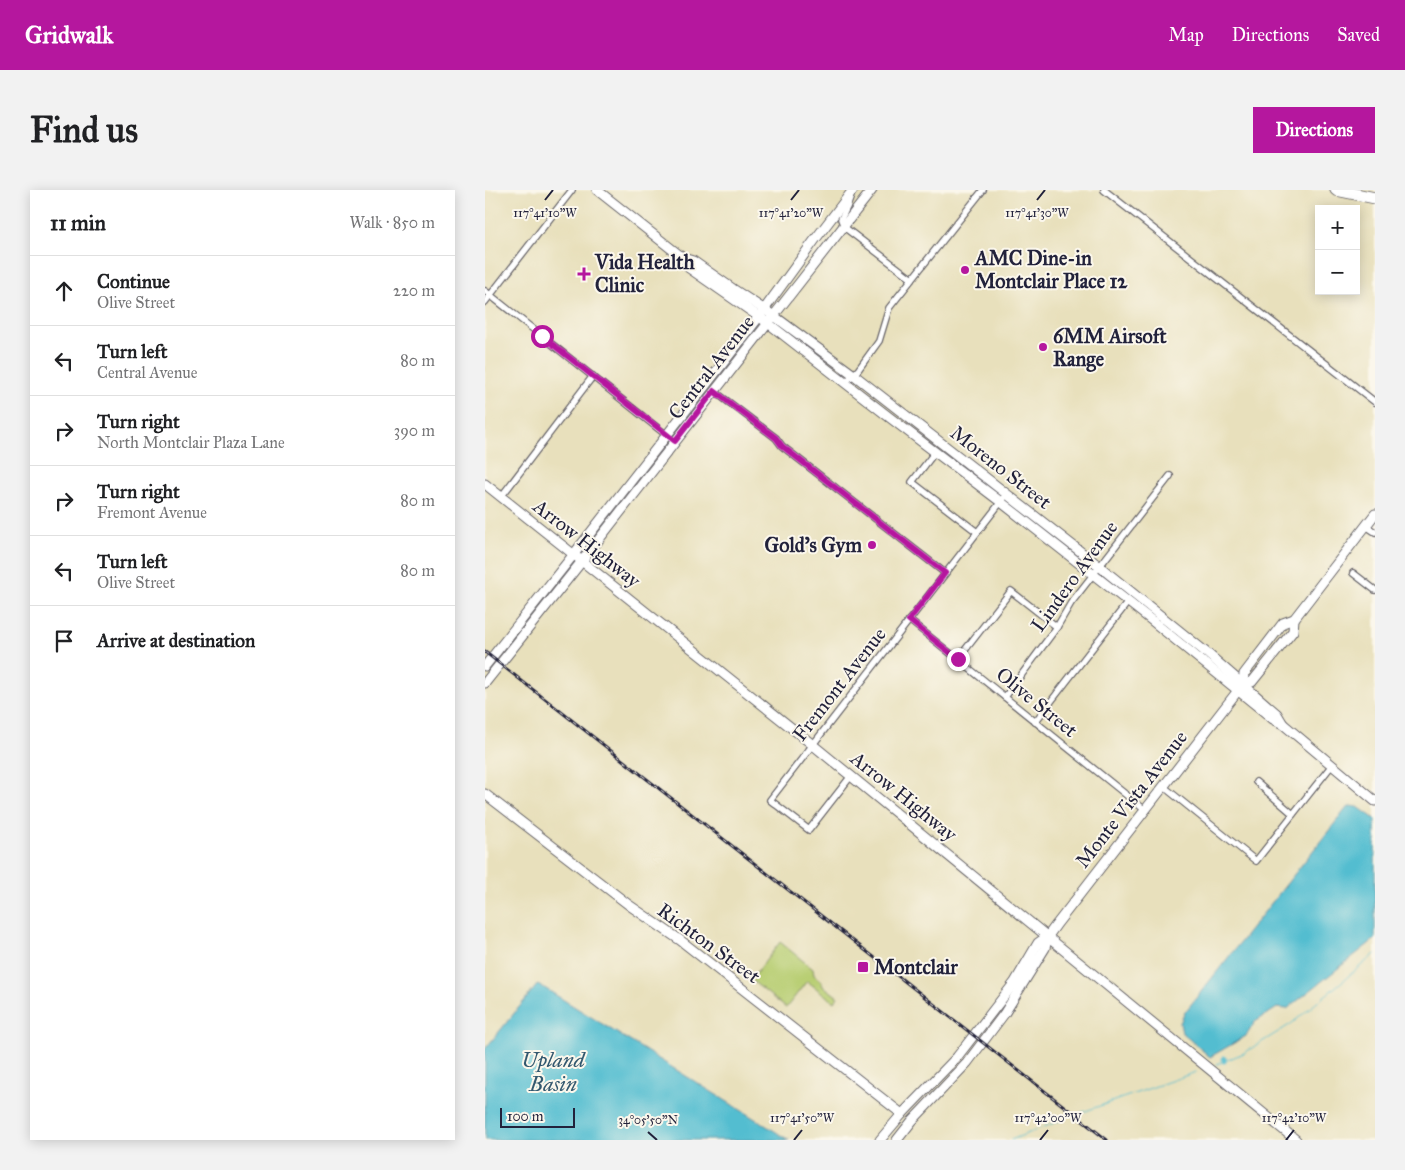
<!DOCTYPE html>
<html lang="en">
<head>
<meta charset="utf-8">
<style>
  :root { --surface:#fff; --page:#f2f2f2; --text:#202124; --muted:#757577; --line:#e0e0e0; --accent:#b5179e }
  body { margin:0; font-family:"IM FELL Great Primer",serif; background:var(--page); color:var(--text) }
  .controls { position:absolute; right:15px; top:15px; display:grid; overflow:hidden; border-radius:0px; box-shadow:0 2px 12px #0003 }
  .controls button { width:45px; height:45px; display:grid; place-items:center; padding:0; border:0; border-bottom:1px solid var(--line); background:var(--surface); color:var(--text); font:25px sans-serif }
  .scale { position:absolute; left:15px; bottom:12px; width:75px; box-sizing:border-box; padding-left:5px; border:2px solid #22223b; border-top:0; font-size:14px; line-height:18px; white-space:nowrap; color:#22223b; -webkit-text-stroke:4px #fbf7ec; paint-order:stroke }
  .stop { position:absolute; width:15px; height:15px; margin:-11px; border:4px solid #b5179e; border-radius:50%; background:#fff }
  .stop.end { background:#b5179e; border-color:#fff; box-shadow:0 1px 5px #0008 }
  .list { margin:0; padding:0; list-style:none }
  h2 { display:flex; justify-content:space-between; align-items:center; height:65px; margin:0; padding:0 20px; font-size:21px }
  h2 small { font-size:16px; font-weight:400; color:var(--muted) }
  .list li { display:grid; grid-template-columns:32px 1fr auto; gap:15px; align-items:center; box-sizing:border-box; height:70px; padding:0 20px; border-top:1px solid var(--line) }
  .list b { display:block; font-size:19px; white-space:nowrap }
  .list p { margin:0; font-size:16px; white-space:nowrap; color:var(--muted) }
  .list em { font-size:16px; font-style:normal; color:var(--muted) }
  .icon { flex:none; width:28px; height:28px; fill:none; stroke:currentColor; stroke-width:2; stroke-linecap:round; stroke-linejoin:round }
  .map { position:relative; flex:none; width:890px; height:950px; overflow:hidden; border-radius:0px }
  header { display:flex; align-items:center; gap:30px; box-sizing:border-box; height:70px; padding:0 25px; background:var(--accent); color:#fff }
  header strong { font-size:24px }
  nav { display:flex; gap:28px; margin-inline-start:auto; font-size:18px }
  .intro { display:flex; align-items:center; justify-content:space-between; box-sizing:border-box; height:120px; padding:0 30px }
  h1 { margin:0; font-size:35px }
  .button { padding:12px 22px; border-radius:0px; background:var(--accent); color:#fff; font-size:18px; font-weight:700 }
  main { display:flex; gap:30px; padding:0 30px }
  aside { flex:1; background:var(--surface); border-radius:0px; box-shadow:0 2px 12px #0003 }
  .map>svg:first-child { display:block }
  .green { fill:#b8ce72; stroke:#6d7856 }
  .water { fill:#53bdd0; stroke:#3a7086 }
  .lines { fill:none; stroke-linecap:round; stroke-linejoin:round }
  .stream { stroke:#53bdd0; stroke-width:1 }
  .canal { stroke:#53bdd0; stroke-width:5 }
  .street-casing { stroke:#676468; stroke-width:8 }
  .secondary-casing { stroke:#676468; stroke-width:11 }
  .primary-casing { stroke:#676468; stroke-width:11 }
  .highway-casing { stroke:#676468; stroke-width:13 }
  .street { stroke:#fff; stroke-width:5.5 }
  .secondary { stroke:#fff; stroke-width:9 }
  .primary { stroke:#fff; stroke-width:9 }
  .highway { stroke:#fff; stroke-width:11 }
  .rail-casing { stroke:#22223b; stroke-width:3 }
  .rail { stroke:#fbf7ec; stroke-width:1; stroke-dasharray:4; stroke-linecap:butt }
  .route { stroke:#b5179e; stroke-width:6 }
  .ticks { fill:none; stroke:#22223b; stroke-width:2 }
  .poi-dot { fill:#b5179e; stroke:#fbf7ec; stroke-width:2 }
  .labels { text-anchor:middle; dominant-baseline:central; stroke-width:4; stroke-linejoin:round; paint-order:stroke }
  .poi-label { font-size:20px; font-weight:bold; fill:#22223b; stroke:#fbf7ec; text-anchor:start }
  .street-label { font-size:20px; fill:#22223b; stroke:#fbf7ec }
  .water-label { font-size:21px; font-style:italic; fill:#33586f; stroke:#fbf7ec }
  .ticks-label { font-size:12px; text-anchor:middle; fill:#22223b; stroke:#fbf7ec; stroke-width:4; stroke-linejoin:round; paint-order:stroke }
</style>
</head>
<body>
<header>
<strong>Gridwalk</strong>
<nav><a>Map</a><a>Directions</a><a>Saved</a></nav>
</header>
<div class="intro"><h1>Find us</h1><a class="button">Directions</a></div>
<main>
<aside>
<h2>11 min<small>Walk · 850 m</small></h2>
<ul class="list">
<li><svg class="icon" aria-label="ahead" viewBox="0 0 24 24"><path d="M12 20V5M6 11l6-6 6 6"/></svg><div><b>Continue</b><p>Olive Street</p></div><em>220 m</em></li>
<li><svg class="icon" aria-label="left" viewBox="0 0 24 24"><path d="M17 20v-9H6M10 6l-5 5 5 5"/></svg><div><b>Turn left</b><p>Central Avenue</p></div><em>80 m</em></li>
<li><svg class="icon" aria-label="right" viewBox="0 0 24 24"><path d="M7 20v-9h11M14 6l5 5-5 5"/></svg><div><b>Turn right</b><p>North Montclair Plaza Lane</p></div><em>390 m</em></li>
<li><svg class="icon" aria-label="right" viewBox="0 0 24 24"><path d="M7 20v-9h11M14 6l5 5-5 5"/></svg><div><b>Turn right</b><p>Fremont Avenue</p></div><em>80 m</em></li>
<li><svg class="icon" aria-label="left" viewBox="0 0 24 24"><path d="M17 20v-9H6M10 6l-5 5 5 5"/></svg><div><b>Turn left</b><p>Olive Street</p></div><em>80 m</em></li>
<li><svg class="icon" aria-label="arrive" viewBox="0 0 24 24"><path d="M6 21V4h12l-3 4 3 4H6"/></svg><div><b>Arrive at destination</b></div></li>
</ul>
</aside>
<div class="map">
<svg width="890" height="950" viewBox="0 0 890 950">
  <rect width="100%" height="100%" fill="#fbf7ec"/>
  <filter id="ink" filterUnits="userSpaceOnUse"><feTurbulence type="fractalNoise" baseFrequency=".02" numOctaves="2"/><feDisplacementMap in="SourceGraphic" scale="10" xChannelSelector="R" yChannelSelector="G"/><feConvolveMatrix kernelMatrix="1 2 1 2 8 2 1 2 1" color-interpolation-filters="sRGB"/></filter>
  <filter id="wash" filterUnits="userSpaceOnUse"><feTurbulence type="fractalNoise" baseFrequency=".0096" numOctaves="4" result="noise"/><feDisplacementMap in="SourceGraphic" scale="20" xChannelSelector="R" yChannelSelector="G"/><feGaussianBlur stdDeviation="1.12" result="paint"/><feColorMatrix in="noise" values="0 0 0 0 0 0 0 0 0 0 0 0 0 0 0 0 0 1.4 0 .05"/><feComposite in="paint" operator="in"/></filter>
  <g filter="url(#wash)">
    <rect width="100%" height="100%" fill="#e8e0bc"/>
    <polygon class="green" points="295,752 328,779 329,785 337,792 337,795 353,807 349,812 322,791 301,818 266,790"/>
    <g class="water">
      <polygon points="866,616 873,617 890,629 890,749 802,819 792,818 770,832 761,846 725,867 697,843 695,833 700,822 861,619"/>
      <polygon points="53,794 304,950 0,950 0,859"/>
    </g>
    <g class="lines">
      <g class="stream">
        <polyline points="732,874 759,863 806,834 890,764"/>
        <polyline points="595,923 711,882"/>
        <polyline points="526,950 579,929"/>
      </g>
      <polyline class="canal" points="739,871 739,868"/>
    </g>
  </g>
  <g filter="url(#ink)">
    <g class="lines">
      <defs>
        <g id="street">
          <polyline points="619,0 890,212"/>
          <polyline points="366,6 362,17 356,29 359,37 427,89"/>
          <polyline points="0,101 189,251"/>
          <polyline points="0,112 87,0"/>
          <polyline points="360,193 373,180 394,151 404,118 427,89 498,0"/>
          <polyline points="229,201 291,248 297,256 460,383"/>
          <polyline points="450,262 427,292 492,342"/>
          <polyline points="16,307 108,186"/>
          <polyline points="881,336 890,342"/>
          <polyline points="868,383 890,400"/>
          <polyline points="424,430 660,620"/>
          <polyline points="473,469 526,401 572,437"/>
          <polyline points="520,507 572,437 586,413 685,286"/>
          <polyline points="550,532 643,412"/>
          <polyline points="366,586 324,640 285,610 522,304"/>
          <polyline points="771,592 808,624"/>
          <polyline points="678,596 771,671 847,575"/>
        </g>
        <g id="secondary">
          <polyline points="112,0 198,68 204,78 283,133 404,227 516,312 665,429 782,524 788,529 798,534 890,611"/>
          <polyline points="198,68 208,71 248,99 289,126 369,185 614,376 723,464 792,524 798,534"/>
          <polyline points="0,476 89,364"/>
          <polyline points="0,493 97,371"/>
          <polyline points="0,604 144,715 195,750 417,924"/>
        </g>
        <g id="primary">
          <polyline points="0,294 328,555 811,950"/>
          <polyline points="89,364 270,132 329,51 368,0"/>
          <polyline points="97,371 387,0"/>
          <polyline points="758,494 767,492 808,441 809,429"/>
          <polyline points="395,950 417,924 472,867 530,792 553,753 563,746"/>
          <polyline points="412,950 427,931 482,873 519,824 560,758 563,746 571,735 758,494 759,484 798,433 809,429 890,324"/>
        </g>
        <polyline id="highway" points="851,0 890,8"/>
      </defs>
      <use href="#street" class="street-casing"/>
      <use href="#secondary" class="secondary-casing"/>
      <use href="#primary" class="primary-casing"/>
      <use href="#highway" class="highway-casing"/>
      <use href="#street" class="street"/>
      <use href="#secondary" class="secondary"/>
      <use href="#primary" class="primary"/>
      <use href="#highway" class="highway"/>
      <defs>
        <polyline id="rail" points="0,462 622,950"/>
      </defs>
      <use href="#rail" class="rail-casing"/>
      <use href="#rail" class="rail"/>
    </g>
  </g>
  <g class="lines" filter="url(#ink)">
    <polyline class="route" points="57,146 190,251 229,201 291,248 297,256 460,383 424,430 473,469"/>
  </g>
  <path class="ticks" d="M 60,10 L 68,0M 306,10 L 314,0M 552,10 L 560,0M 163,942 L 172,950M 309,950 L 317,940M 555,950 L 563,940M 801,950 L 809,940"/>
  <g class="poi-dot">
    <circle cx="480" cy="80" r="5"/>
    <path d="M96.5 76.5h5v5h5v5h-5v5h-5v-5h-5v-5h5z"/>
    <circle cx="558" cy="157" r="5"/>
    <circle cx="387" cy="355" r="5"/>
    <rect x="372" y="771" width="12" height="12" rx="2.5"/>
  </g>
  <g class="labels">
    <g class="poi-label">
      <text x="490" y="68">AMC Dine-in<tspan x="490" dy="23">Montclair Place 12</tspan></text>
      <text x="110" y="72">Vida Health<tspan x="110" dy="23">Clinic</tspan></text>
      <text x="568" y="146">6MM Airsoft<tspan x="568" dy="23">Range</tspan></text>
      <text x="377" y="355" text-anchor="end">Gold's Gym</text>
      <text x="389" y="777">Montclair</text>
    </g>
    <g class="street-label">
      <text transform="translate(226 177) rotate(-52)">Central Avenue</text>
      <text transform="translate(516 277) rotate(38)">Moreno Street</text>
      <text transform="translate(102 353) rotate(38)">Arrow Highway</text>
      <text transform="translate(589 386) rotate(-54)">Lindero Avenue</text>
      <text transform="translate(354 494) rotate(-52)">Fremont Avenue</text>
      <text transform="translate(552 512) rotate(39)">Olive Street</text>
      <text transform="translate(419 606) rotate(39)">Arrow Highway</text>
      <text transform="translate(646 609) rotate(-52)">Monte Vista Avenue</text>
      <text transform="translate(224 753) rotate(36)">Richton Street</text>
    </g>
    <g class="water-label">
      <text x="68" y="870">Upland<tspan x="68" dy="24">Basin</tspan></text>
    </g>
  </g>
  <g class="ticks-label">
    <text x="60" y="27">117°41'10"W</text>
    <text x="306" y="27">117°41'20"W</text>
    <text x="552" y="27">117°41'30"W</text>
    <text x="317" y="932">117°41'50"W</text>
    <text x="563" y="932">117°42'00"W</text>
    <text x="809" y="932">117°42'10"W</text>
    <text x="163" y="934">34°05'50"N</text>
  </g>
</svg>
<div class="controls">
<button>+</button>
<button>−</button>
</div>
<div class="scale">100 m</div>
<div class="stop" style="left:57px;top:146px"></div>
<div class="stop end" style="left:473px;top:469px"></div>
</div>
</main>
</body>
</html>
